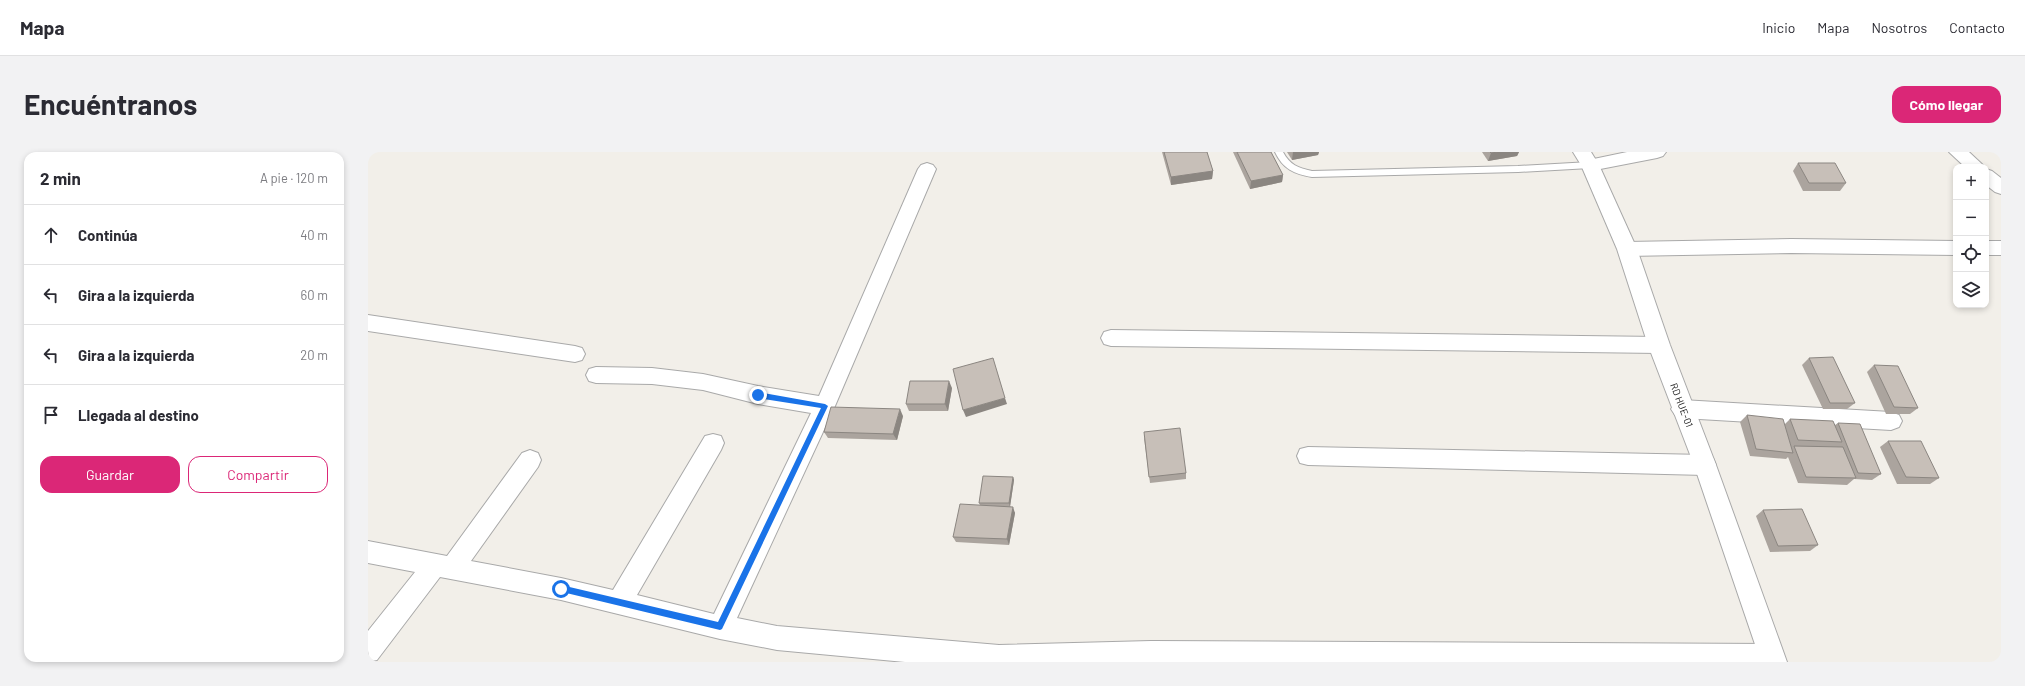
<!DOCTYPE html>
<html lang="es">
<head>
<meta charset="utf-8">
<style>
  :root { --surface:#fff; --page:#f2f2f3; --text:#2b2b33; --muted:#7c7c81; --line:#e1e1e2; --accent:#db2777 }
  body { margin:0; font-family:Barlow,sans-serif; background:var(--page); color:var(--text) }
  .controls { position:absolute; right:12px; top:12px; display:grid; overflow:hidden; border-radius:8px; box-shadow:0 2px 6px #0003 }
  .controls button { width:36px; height:36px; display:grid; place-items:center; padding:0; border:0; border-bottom:1px solid var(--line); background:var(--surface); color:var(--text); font:20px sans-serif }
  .stop { position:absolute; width:12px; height:12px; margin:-9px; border:3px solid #1a73e8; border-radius:50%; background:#fff }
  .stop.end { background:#1a73e8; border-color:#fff; box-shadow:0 1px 4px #0008 }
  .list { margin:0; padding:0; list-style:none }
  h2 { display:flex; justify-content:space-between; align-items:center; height:52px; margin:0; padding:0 16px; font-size:17px }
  h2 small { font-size:13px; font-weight:400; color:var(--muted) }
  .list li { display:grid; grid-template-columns:26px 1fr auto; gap:12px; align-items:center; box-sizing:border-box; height:60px; padding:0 16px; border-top:1px solid var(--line) }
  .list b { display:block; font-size:15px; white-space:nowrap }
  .list em { font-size:13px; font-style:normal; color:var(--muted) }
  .actions { display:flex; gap:8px; padding:12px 16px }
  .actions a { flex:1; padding:9px 0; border:1px solid var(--accent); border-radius:12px; text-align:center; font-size:14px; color:var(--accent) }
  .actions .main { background:var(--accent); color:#fff }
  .icon { flex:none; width:22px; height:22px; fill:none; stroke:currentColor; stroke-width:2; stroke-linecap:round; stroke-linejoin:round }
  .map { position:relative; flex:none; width:1633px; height:510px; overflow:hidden; border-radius:12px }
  header { display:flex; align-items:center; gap:24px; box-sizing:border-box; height:56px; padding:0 20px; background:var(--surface); border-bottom:1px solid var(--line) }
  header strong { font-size:19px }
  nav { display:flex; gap:22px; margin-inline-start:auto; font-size:14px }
  .intro { display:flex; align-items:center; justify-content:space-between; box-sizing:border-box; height:96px; padding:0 24px }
  h1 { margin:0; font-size:28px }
  .button { padding:10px 18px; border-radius:12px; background:var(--accent); color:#fff; font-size:14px; font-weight:700 }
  main { display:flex; gap:24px; padding:0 24px }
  aside { flex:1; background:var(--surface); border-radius:12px; box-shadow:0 2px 6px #0003 }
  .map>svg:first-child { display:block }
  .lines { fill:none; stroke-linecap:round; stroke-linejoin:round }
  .service-casing { stroke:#a9a9a9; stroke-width:2 }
  .minor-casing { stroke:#a9a9a9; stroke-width:2 }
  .tertiary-casing { stroke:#a9a9a9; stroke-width:2 }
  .service { fill:#fff; fill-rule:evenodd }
  .minor { fill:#fff; fill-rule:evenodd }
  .tertiary { fill:#fff; fill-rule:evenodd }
  .wall { fill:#aba49e }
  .shaded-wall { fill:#8b8681 }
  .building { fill:#c7bfb8; stroke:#8b8681 }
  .route { fill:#1a73e8 }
  .labels { text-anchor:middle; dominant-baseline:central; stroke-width:3; stroke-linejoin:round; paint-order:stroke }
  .street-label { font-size:10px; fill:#222; stroke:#fff }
</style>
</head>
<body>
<header>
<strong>Mapa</strong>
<nav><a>Inicio</a><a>Mapa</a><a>Nosotros</a><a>Contacto</a></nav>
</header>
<div class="intro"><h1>Encuéntranos</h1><a class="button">Cómo llegar</a></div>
<main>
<aside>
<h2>2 min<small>A pie · 120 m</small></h2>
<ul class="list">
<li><svg class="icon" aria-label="ahead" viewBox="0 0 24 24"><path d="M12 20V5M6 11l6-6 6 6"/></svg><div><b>Continúa</b></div><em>40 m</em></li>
<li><svg class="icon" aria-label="left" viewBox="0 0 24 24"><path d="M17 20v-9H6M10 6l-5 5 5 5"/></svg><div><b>Gira a la izquierda</b></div><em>60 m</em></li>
<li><svg class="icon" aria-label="left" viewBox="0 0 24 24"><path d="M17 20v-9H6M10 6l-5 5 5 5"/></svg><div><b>Gira a la izquierda</b></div><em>20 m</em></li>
<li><svg class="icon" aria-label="arrive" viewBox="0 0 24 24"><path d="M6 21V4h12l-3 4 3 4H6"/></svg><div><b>Llegada al destino</b></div></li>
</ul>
<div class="actions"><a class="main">Guardar</a><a>Compartir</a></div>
</aside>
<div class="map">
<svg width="1633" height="510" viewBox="0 0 1633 510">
  <rect width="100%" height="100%" fill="#f2efe9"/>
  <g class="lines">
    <defs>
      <path id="service" d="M 907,0 L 915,0 C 922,13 930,16 944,19 L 1150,14 L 1222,10 L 1227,13 L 1222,16 L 1150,20 L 944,25 C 926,22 915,17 907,0 Z"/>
      <g id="minor">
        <polygon points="1259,0 1298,0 1295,4 1289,6 1222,19 1216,17 1213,13 1216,9"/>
        <polygon points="1581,0 1601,0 1617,15 1597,15"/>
        <polygon points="559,11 565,13 568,17 467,254 369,466 409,474 631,493 783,489 1404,492 1413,495 1416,504 1414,510 537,510 409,498 352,487 193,448 72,425 9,508 0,510 0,479 47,420 0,411 0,389 79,404 154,301 162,298 170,301 173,308 170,315 103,409 193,426 245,438 337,284 345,282 353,284 356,291 353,298 269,443 346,462 443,261 390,252 335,238 284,232 228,231 221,229 218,223 221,217 228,215 284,216 335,222 390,234 451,244 550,17 553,13"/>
        <polygon points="1618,17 1624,19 1633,26 1633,42 1627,40 1618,33"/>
        <polygon points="1423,87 1588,89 1588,103 1423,101 1259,104 1252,102 1250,97 1252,92 1259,90"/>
        <rect x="1618" y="89" width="15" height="14"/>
        <polygon points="0,163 207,194 214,196 217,202 214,208 207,210 0,179"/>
        <polygon points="743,178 1291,185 1298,187 1301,193 1298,199 1291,201 743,194 736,192 733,186 736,180"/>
        <polygon points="1314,248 1523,260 1531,263 1534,269 1531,275 1523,278 1314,266 1307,263 1303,257 1307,251"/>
        <polygon points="940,295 1337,303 1345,306 1348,313 1345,320 1337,323 940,313 932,311 929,304 932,297"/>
      </g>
      <polygon id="tertiary" points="1205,0 1223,0 1231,13 1269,97 1302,193 1348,313 1419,510 1393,510 1326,313 1280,193 1249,97 1213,13"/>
    </defs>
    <use href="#service" class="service-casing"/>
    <use href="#minor" class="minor-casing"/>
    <use href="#tertiary" class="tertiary-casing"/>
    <use href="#service" class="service"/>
    <use href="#minor" class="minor"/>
    <use href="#tertiary" class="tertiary"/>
  </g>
  <g class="wall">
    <polygon points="794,0 839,0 845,19 844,27 803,33"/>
    <polygon points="865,0 903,0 915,23 914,30 882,37"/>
    <polygon points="919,0 951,0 950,3 924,8"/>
    <polygon points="1114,0 1151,0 1149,4 1120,9"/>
    <polygon points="1430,11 1478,31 1472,39 1435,39 1425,19"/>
    <polygon points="1441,206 1487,251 1479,257 1455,257 1434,213"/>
    <polygon points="1506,213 1550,256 1542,262 1518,262 1499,220"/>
    <polygon points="584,236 580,259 541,259 538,252"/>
    <polygon points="1379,263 1417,272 1422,267 1467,273 1470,271 1513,322 1504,328 1486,327 1479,333 1430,331 1420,305 1418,307 1382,304 1372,270"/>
    <polygon points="535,264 529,288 460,286 456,280"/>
    <polygon points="776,286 818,321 818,327 782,331"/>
    <polygon points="1520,289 1571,326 1562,332 1529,332 1512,295"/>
    <polygon points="645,325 646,328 642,354 647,361 641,393 588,390 585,385 612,353 611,351"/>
    <polygon points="1395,358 1450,393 1442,399 1402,400 1388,364"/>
  </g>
  <g class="shaded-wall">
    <polygon points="925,0 951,0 950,3 924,8"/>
    <polygon points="1130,0 1151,0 1149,4 1120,9 1123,1"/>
    <polygon points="845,19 844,27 803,33 803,25"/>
    <polygon points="915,23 914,30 882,37 883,29"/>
    <polygon points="581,229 584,236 580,259 577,252"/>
    <polygon points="637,246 639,252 598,265 595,258"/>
    <polygon points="532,257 535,264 529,288 525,282"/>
    <polygon points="645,325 646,328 642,355 641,351"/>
    <polygon points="645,355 647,361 641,393 639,387"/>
  </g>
  <g class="building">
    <polygon points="796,0 839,0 845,19 803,25"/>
    <polygon points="869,0 903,0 915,23 883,29"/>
    <polygon points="1122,0 1130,0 1123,1"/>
    <polygon points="1430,11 1467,11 1478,31 1441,31"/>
    <polygon points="1465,205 1487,251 1462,251 1441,206"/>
    <polygon points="625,206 637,246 595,258 585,217"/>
    <polygon points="1506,213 1530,214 1550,256 1526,255"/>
    <polygon points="542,229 581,229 577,252 538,252"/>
    <polygon points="463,255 532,257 525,282 456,280"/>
    <polygon points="1379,263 1415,267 1425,301 1388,297"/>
    <polygon points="1422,267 1465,269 1474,290 1430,288"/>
    <polygon points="1470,271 1492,272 1513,322 1490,321"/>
    <polygon points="812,276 818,321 781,325 776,280"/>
    <polygon points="1520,289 1553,289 1571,326 1538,325"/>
    <polygon points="1426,294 1475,295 1488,326 1438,325"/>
    <polygon points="615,324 645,325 641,351 611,351"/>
    <polygon points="592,352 645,355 639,387 585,385"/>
    <polygon points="1434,357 1450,393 1410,394 1395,358"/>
  </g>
  <polygon class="route" points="390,240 457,252 460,254 354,477 352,478 190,439 189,437 193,433 350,470 453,256 390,246 387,243"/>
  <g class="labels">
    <g class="street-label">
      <text transform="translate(1314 253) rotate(69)">RD HUE-01</text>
    </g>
  </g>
</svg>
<div class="controls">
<button>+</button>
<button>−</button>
<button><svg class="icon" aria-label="locate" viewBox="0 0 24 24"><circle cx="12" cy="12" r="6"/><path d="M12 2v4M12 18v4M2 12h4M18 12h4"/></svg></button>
<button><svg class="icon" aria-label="layers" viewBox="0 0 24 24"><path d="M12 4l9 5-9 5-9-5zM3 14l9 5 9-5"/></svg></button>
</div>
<div class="stop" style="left:193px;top:437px"></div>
<div class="stop end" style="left:390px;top:243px"></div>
</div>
</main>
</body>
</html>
